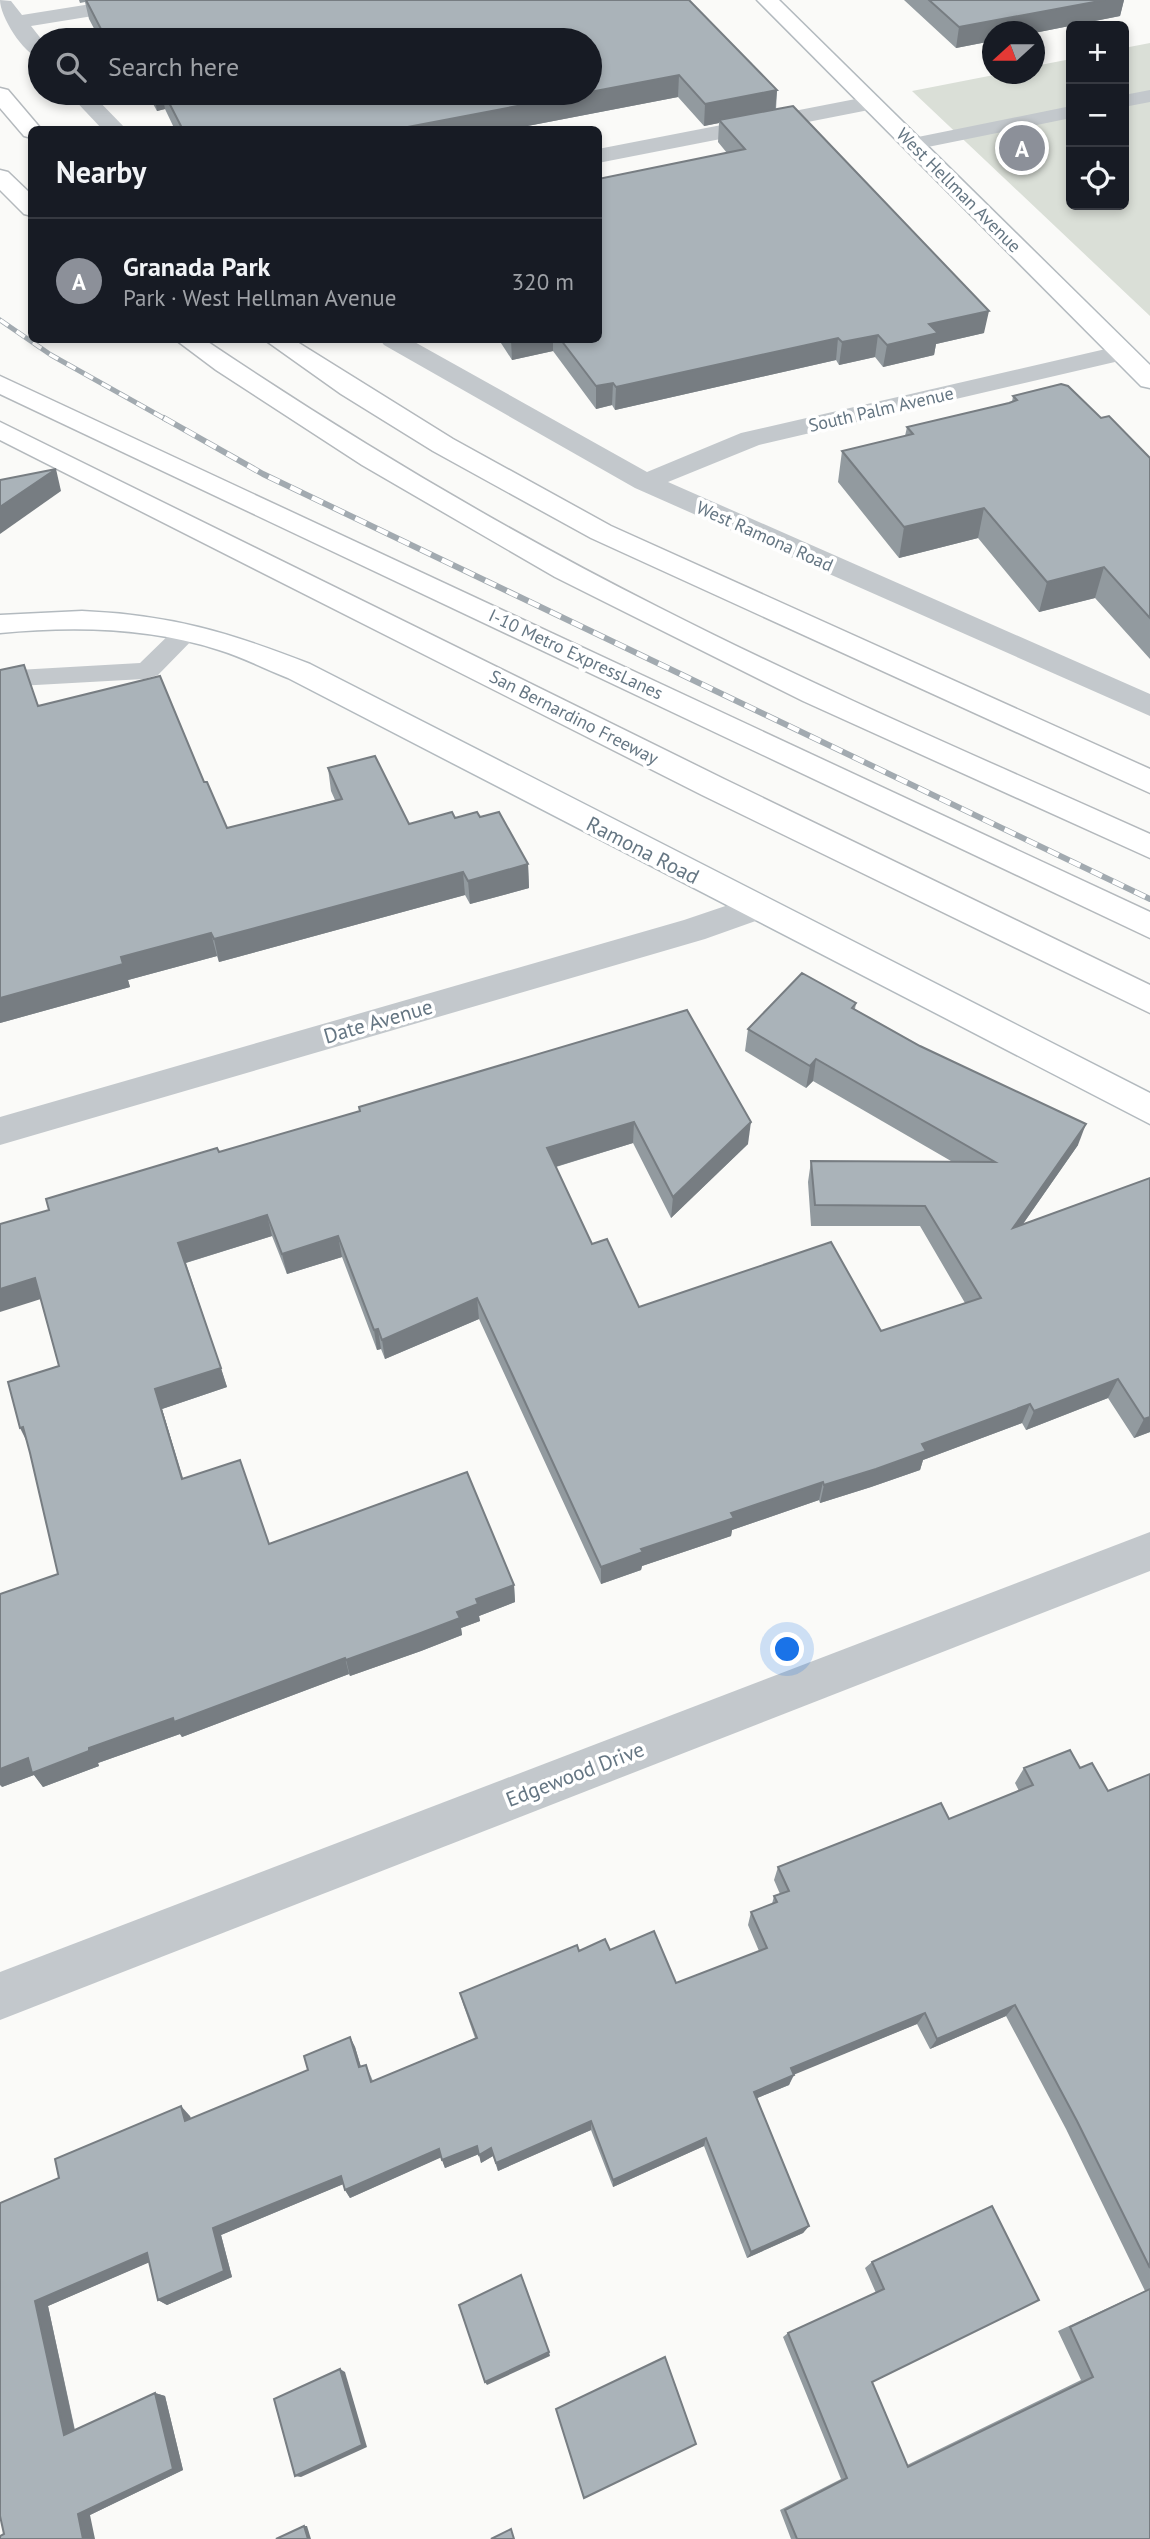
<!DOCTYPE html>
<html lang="en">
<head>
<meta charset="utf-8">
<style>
  :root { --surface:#171b24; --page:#242831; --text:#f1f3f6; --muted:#9ea1a6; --line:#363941; --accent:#8c9099 }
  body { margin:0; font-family:"PT Sans",sans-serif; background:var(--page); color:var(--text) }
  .controls { position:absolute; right:21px; top:21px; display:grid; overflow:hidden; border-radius:10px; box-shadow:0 4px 10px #0003 }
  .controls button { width:63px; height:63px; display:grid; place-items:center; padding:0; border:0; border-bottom:2px solid var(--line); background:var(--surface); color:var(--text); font:35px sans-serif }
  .compass { position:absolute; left:982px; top:21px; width:63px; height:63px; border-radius:50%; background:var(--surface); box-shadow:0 4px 10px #0003; rotate:249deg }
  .you { position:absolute; left:788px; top:1650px; width:24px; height:24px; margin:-18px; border:5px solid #fff; border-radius:50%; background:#1a73e8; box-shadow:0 0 0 10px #1a73e833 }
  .badge { display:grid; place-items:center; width:46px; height:46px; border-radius:50%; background:var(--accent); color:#fff; font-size:23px; font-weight:700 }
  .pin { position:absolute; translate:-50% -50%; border:4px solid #fff; box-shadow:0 2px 7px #0006 }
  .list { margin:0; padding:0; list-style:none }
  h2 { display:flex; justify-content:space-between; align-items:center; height:91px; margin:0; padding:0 28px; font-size:30px }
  h2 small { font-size:23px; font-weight:400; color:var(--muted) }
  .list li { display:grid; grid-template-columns:46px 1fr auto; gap:21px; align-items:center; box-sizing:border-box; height:126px; padding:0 28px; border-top:2px solid var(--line) }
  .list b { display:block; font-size:26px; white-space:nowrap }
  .list p { margin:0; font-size:23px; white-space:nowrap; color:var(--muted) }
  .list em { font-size:23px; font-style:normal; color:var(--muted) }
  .icon { flex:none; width:38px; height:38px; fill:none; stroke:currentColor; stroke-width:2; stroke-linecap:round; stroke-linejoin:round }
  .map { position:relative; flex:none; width:1150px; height:2539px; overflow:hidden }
  .search { position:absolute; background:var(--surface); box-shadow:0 4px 10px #0003; left:28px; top:28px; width:574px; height:77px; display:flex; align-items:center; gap:18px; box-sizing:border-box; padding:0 24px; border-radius:38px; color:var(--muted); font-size:26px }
  .panel { position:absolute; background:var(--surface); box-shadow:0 4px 10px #0003; left:28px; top:126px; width:574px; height:217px; border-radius:10px }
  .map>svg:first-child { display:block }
  .green { fill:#dadfd7 }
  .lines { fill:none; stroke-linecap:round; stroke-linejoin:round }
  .secondary-casing { stroke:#b3babf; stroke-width:3 }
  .highway-casing { stroke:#b4b9bd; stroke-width:3 }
  .lane { fill:#c3c8cc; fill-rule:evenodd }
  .street { fill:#c3c8cc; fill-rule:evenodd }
  .secondary { fill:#fff; fill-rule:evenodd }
  .highway { fill:#fff; fill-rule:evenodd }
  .rail-far1-casing { stroke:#a2aab0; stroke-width:5 }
  .rail-casing { stroke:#a2aab0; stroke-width:6 }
  .rail-far1 { stroke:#fff; stroke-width:3.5; stroke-dasharray:10; stroke-linecap:butt }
  .rail { stroke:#fff; stroke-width:4.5; stroke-dasharray:12; stroke-linecap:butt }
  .wall { fill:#929a9f }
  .shaded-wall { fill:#777d82 }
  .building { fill:#aab3b9; stroke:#777d82; stroke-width:2 }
  .labels { text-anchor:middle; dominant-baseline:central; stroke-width:7; stroke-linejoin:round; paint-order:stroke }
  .far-street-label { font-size:18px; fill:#657683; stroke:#fff }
  .street-label { font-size:21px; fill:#657683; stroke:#fff }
</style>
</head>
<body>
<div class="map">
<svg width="1150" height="2539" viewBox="0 0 1150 2539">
  <rect width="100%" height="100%" fill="#fafaf8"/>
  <polygon class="green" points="1150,43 1150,316 912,91 999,74 1034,74 1035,66 1071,59 1071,205 1124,205 1124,48"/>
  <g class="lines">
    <defs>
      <g id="secondary">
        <polygon points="757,0 779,0 1150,365 1150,388 1141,386"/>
        <path d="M 82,611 C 171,615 228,632 310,664 L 1150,1093 L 1150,1124 L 288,678 C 265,669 242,657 219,650 C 149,627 72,626 0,633 L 0,615 Z"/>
      </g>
      <g id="highway">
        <polygon points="0,88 8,90 42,130 32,130 32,138 24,136 0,108"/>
        <polygon points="0,170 8,172 32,195 32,216 24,214 0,190"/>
        <path d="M 176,340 L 205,340 C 351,438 501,528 658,607 C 819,689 985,760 1150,834 L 1150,858 L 803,701 L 555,577 L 362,465 L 216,370 Z"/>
        <polygon points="265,340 294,340 453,439 611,526 1150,769 1150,793 591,538 433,451 341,394"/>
        <polygon points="0,376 1150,912 1150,938 0,394"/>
        <polygon points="0,422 724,779 1150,985 1150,1013 702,795 0,440"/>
      </g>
    </defs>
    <use href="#secondary" class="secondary-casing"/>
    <use href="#highway" class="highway-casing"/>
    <g class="lane">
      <polygon points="1150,90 1150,102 1124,107 1124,95"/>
      <polygon points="1071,106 1071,118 913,150 903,144 913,138"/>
      <polygon points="186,625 195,627 199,633 158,675 144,679 0,687 0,671 140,663 177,627"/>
    </g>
    <g class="street">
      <path d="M 0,0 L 11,1 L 22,15 L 116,0 L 165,0 L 155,6 L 31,26 L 42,40 L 40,58 C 23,54 0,16 0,0 Z"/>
      <polygon points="68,93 91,93 127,130 103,130"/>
      <polygon points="871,96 879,98 882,103 879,108 598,163 598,149"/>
      <polygon points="380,340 411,340 647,472 741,433 1123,345 1132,348 1136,353 1132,358 759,445 668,482 1150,694 1150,716 635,488 384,345"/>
      <polygon points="755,896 767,899 772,908 767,917 705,939 0,1145 0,1117 684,920"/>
      <polygon points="1150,1532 1150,1571 0,2020 0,1972"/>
    </g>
    <use href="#secondary" class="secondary"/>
    <use href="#highway" class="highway"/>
    <defs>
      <polyline id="rail-far1" points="0,320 51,355 167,420"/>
      <polyline id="rail" points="164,418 263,474 1150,899"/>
    </defs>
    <use href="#rail-far1" class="rail-far1-casing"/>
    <use href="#rail" class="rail-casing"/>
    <use href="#rail-far1" class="rail-far1"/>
    <use href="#rail" class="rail"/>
  </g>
  <g class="wall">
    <polygon points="79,0 689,0 777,90 776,110 984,333 936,344 934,355 883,367 875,357 839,365 836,360 615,410 612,405 596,409 553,351 512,360 499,340 598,340 727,153 718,142 719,123 704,126 678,97 507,130 175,130 165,109 157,111 147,93 590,93 590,40 100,40 89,19 85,2 80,3"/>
    <polygon points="904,0 1124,0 1120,16 1034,33 1034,32 992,32 992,41 956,48"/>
    <polygon points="1013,396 1101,418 1150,458 1150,659 1095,598 1039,612 978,538 899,558 838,482 842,451 905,436 907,427 1012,402"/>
    <polygon points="0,670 38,706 204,782 227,828 335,800 331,791 328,768 409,824 455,818 480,817 528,864 529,888 470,904 465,895 219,962 217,956 128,980 130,987 0,1023"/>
    <polygon points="856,1003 855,1009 1078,1145 1023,1224 1150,1178 1150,1432 1134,1438 1108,1398 1026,1430 1022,1423 923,1460 920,1470 871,1487 820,1503 819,1500 732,1530 731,1536 642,1566 641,1570 601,1584 479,1319 385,1359 381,1349 377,1350 342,1257 287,1274 272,1236 186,1263 227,1387 162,1409 183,1478 269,1544 514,1585 515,1602 479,1616 480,1621 461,1628 462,1635 421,1651 350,1676 349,1674 182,1737 180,1734 98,1763 99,1766 43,1787 34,1775 2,1787 58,1574 59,1366 49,1210 219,1152 359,1111 359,1107 687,1010 748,1144 671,1218 633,1143 556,1167 592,1244 639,1307 881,1331 965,1303 920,1226 811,1226 808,1182 811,1161 951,1161 813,1081 806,1088 745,1051 748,1029"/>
    <polygon points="1024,1768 1080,1768 1108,1791 1150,1774 1150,2539 791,2539 780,2510 841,2479 783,2337 788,2333 876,2293 865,2268 872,2262 992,2206 872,2382 907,2465 1081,2380 1058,2331 1145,2291 1066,2129 1006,2016 930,2049 917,2024 793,2074 789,2085 757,2098 809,2226 803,2233 747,2258 704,2146 613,2187 591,2130 498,2171 493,2156 481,2163 479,2154 445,2168 441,2157 350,2198 345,2190 343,2184 221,2235 232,2277 167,2305 158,2300 149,2262 48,2306 75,2430 155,2393 165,2396 183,2470 90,2515 4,2534 59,2178 190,2116 191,2119 308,2070 350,2037 355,2047 361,2067 366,2065 373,2081 475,2038 463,2004 460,1993 579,1951 610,1950 676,1983 759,1951 748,1925 751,1912 772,1904 774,1896 780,1894 774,1880 778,1867 949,1819 1019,1791 1015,1783"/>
  </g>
  <g class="shaded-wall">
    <polygon points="1105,0 1124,0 1120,16 1034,33 1034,32 992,32 992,41 956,48 959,27"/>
    <polygon points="114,34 115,40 105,40 104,35"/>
    <polygon points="679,75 678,97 507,130 392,130"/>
    <polygon points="777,90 775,112 719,120 719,123 704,126 705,104"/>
    <polygon points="154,93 162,93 165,109 157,111"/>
    <polygon points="989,311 984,333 936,344 934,355 883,367 887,345 929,324"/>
    <polygon points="878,335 875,357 839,365 842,342"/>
    <polygon points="838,338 836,360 615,410 616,387"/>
    <polygon points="511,340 553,340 553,351 512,360"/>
    <polygon points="613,383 612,405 596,409 596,386"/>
    <polygon points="56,469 61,491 0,534 0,507"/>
    <polygon points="984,508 978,538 899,558 904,527"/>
    <polygon points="1104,567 1095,598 1039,612 1047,582"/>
    <polygon points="528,864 529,888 470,904 468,881"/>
    <polygon points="463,872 465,895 219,962 214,939"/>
    <polygon points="211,933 217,956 128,980 130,987 0,1023 0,998 121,957"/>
    <polygon points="816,1059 813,1081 806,1088 810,1066"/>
    <polygon points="634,1122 633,1143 548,1169 547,1148"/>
    <polygon points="751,1122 748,1144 671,1218 673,1197"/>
    <polygon points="1086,1124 1078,1145 1006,1248 1013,1228"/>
    <polygon points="267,1215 272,1236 185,1263 178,1243"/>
    <polygon points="338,1236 342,1257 287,1274 282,1254"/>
    <polygon points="35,1278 44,1298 0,1312 0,1289"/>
    <polygon points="477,1298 479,1319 385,1359 382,1340"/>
    <polygon points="378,1329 381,1349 377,1350 374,1330"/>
    <polygon points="221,1368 227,1387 162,1409 188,1497 182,1479 155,1389"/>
    <polygon points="1118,1379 1108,1398 1026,1430 1034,1411"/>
    <polygon points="1030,1404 1022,1423 923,1460 920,1470 871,1487 820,1503 824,1485 922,1444"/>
    <polygon points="1150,1417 1150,1432 1134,1438 1144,1419"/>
    <polygon points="23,1427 29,1446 20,1428"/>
    <polygon points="823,1482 819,1500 732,1530 731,1536 642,1566 641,1570 601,1584 601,1567 641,1549 731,1513"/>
    <polygon points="514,1585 515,1602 479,1616 480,1621 461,1628 462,1635 421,1651 350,1676 346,1660 457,1612 476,1599"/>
    <polygon points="345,1658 349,1674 182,1737 180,1734 98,1763 99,1766 43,1787 34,1775 2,1787 0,1785 0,1769 28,1758 89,1748"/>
    <polygon points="1015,2005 1006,2016 930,2049 937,2039"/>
    <polygon points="925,2013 917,2024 786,2078 791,2068"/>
    <polygon points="350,2037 355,2047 364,2077 359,2067"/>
    <polygon points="794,2075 789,2085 750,2101 754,2092"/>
    <polygon points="181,2106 190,2116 194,2130 185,2121"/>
    <polygon points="591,2121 591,2130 498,2171 496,2163"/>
    <polygon points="706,2138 704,2146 613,2187 613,2180"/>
    <polygon points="477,2146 479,2154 445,2168 442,2160"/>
    <polygon points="491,2148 493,2156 481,2163 479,2155"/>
    <polygon points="439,2149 442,2157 350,2198 345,2190"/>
    <polygon points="341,2176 346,2183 221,2235 232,2277 167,2305 158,2300 213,2228"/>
    <polygon points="809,2226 803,2233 747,2258 751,2252"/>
    <polygon points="147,2253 157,2259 48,2306 76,2437 64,2435 35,2301"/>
    <polygon points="549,2352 550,2356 487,2385 485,2382"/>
    <polygon points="340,2369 345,2372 367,2447 301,2477 295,2476"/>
    <polygon points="155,2393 165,2396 183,2470 90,2515 95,2539 83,2539 78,2514"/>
    <polygon points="304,2526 307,2526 311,2539 308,2539"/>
  </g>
  <g class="building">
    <polygon points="86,0 689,0 777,90 705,104 679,75 590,92 590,40 117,40 114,34 104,35"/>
    <polygon points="929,0 1105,0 959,27"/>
    <polygon points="164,93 586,93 392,130 183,130"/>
    <polygon points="793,106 989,311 929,324 938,333 887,345 878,335 842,342 838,338 616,387 613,383 596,386 561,340 598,340 598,179 745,149 719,120"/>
    <polygon points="1061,384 1068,386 1101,418 1109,416 1150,458 1150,618 1104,567 1047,582 984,508 904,527 842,451 913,434 907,427 1009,403 1017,400 1013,396"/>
    <polygon points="56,469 0,507 0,480"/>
    <polygon points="24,665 38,706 160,676 204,782 207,782 227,828 342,799 328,768 375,756 409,824 452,812 455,818 477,812 480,817 499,812 528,864 468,881 463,872 214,939 211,933 121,957 123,964 0,998 0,670"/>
    <polygon points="802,973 856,1003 852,1008 920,1046 1086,1124 1013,1228 1150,1178 1150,1417 1144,1419 1118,1379 1034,1411 1030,1404 922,1444 926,1451 876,1469 824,1485 823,1482 731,1513 734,1518 641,1549 643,1552 601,1567 477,1298 382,1340 378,1329 374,1330 338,1236 282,1254 267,1215 178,1243 221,1368 155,1389 182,1479 240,1460 269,1544 467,1472 514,1585 476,1599 478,1604 457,1612 460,1618 418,1634 346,1660 345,1658 174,1722 173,1718 89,1748 89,1751 32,1773 28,1758 0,1769 0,1594 58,1574 30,1453 23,1427 20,1428 8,1382 59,1366 35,1278 0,1289 0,1224 49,1210 46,1199 217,1148 219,1152 360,1111 359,1107 687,1010 751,1122 673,1197 634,1122 547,1148 592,1244 607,1239 639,1307 831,1242 881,1331 981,1298 925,1206 815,1205 811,1161 995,1162 816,1059 810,1066 748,1029"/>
    <polygon points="1070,1750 1080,1768 1092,1763 1108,1791 1150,1774 1150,2268 1077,2121 1015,2005 937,2039 925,2013 791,2068 794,2075 754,2092 809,2226 751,2252 706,2138 613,2180 591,2121 496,2163 491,2148 479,2155 477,2146 442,2160 439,2149 345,2190 341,2176 213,2228 224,2271 158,2300 147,2253 35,2301 64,2435 155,2393 173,2469 78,2514 83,2539 0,2539 0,2536 4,2534 0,2516 0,2203 59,2178 55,2159 181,2106 185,2121 308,2070 304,2056 350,2037 359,2067 366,2065 371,2082 477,2038 460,1993 577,1945 579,1951 605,1939 610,1950 654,1931 676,1983 767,1948 751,1912 777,1902 774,1896 789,1891 778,1867 941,1803 949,1819 1033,1785 1024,1768"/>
    <polygon points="992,2206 1039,2300 872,2382 908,2467 1093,2377 1070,2327 1150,2289 1150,2539 797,2539 785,2510 847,2478 788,2333 884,2289 872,2262"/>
    <polygon points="521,2275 549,2352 485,2382 459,2305"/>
    <polygon points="665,2357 696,2444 584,2498 556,2409"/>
    <polygon points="340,2369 362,2445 295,2476 274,2399"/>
    <polygon points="304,2526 308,2539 276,2539"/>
    <polygon points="511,2529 514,2539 491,2539"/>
  </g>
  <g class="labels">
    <g class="far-street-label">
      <text transform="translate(959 190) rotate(45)">West Hellman Avenue</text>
      <text transform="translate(881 409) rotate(-13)">South Palm Avenue</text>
      <text transform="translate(765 536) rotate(24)">West Ramona Road</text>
      <text transform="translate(576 654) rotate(25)">I-10 Metro ExpressLanes</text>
      <text transform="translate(574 717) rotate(27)">San Bernardino Freeway</text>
    </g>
    <g class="street-label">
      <text transform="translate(643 850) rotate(27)">Ramona Road</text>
      <text transform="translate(378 1021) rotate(-16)">Date Avenue</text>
      <text transform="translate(575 1774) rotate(-21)">Edgewood Drive</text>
    </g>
  </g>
</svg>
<div class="controls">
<button>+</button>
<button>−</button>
<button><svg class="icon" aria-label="locate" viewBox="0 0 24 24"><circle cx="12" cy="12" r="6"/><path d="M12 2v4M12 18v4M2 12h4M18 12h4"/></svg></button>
</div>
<svg class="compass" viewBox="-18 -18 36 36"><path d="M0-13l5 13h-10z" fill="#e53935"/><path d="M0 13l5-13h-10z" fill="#9ea1a6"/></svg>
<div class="you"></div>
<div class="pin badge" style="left:1022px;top:148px">A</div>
<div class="search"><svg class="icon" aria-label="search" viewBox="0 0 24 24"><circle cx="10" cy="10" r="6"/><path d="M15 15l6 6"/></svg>Search here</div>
<section class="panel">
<h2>Nearby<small></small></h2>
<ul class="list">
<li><span class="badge">A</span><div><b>Granada Park</b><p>Park · West Hellman Avenue</p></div><em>320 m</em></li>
</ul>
</section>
</div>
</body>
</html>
